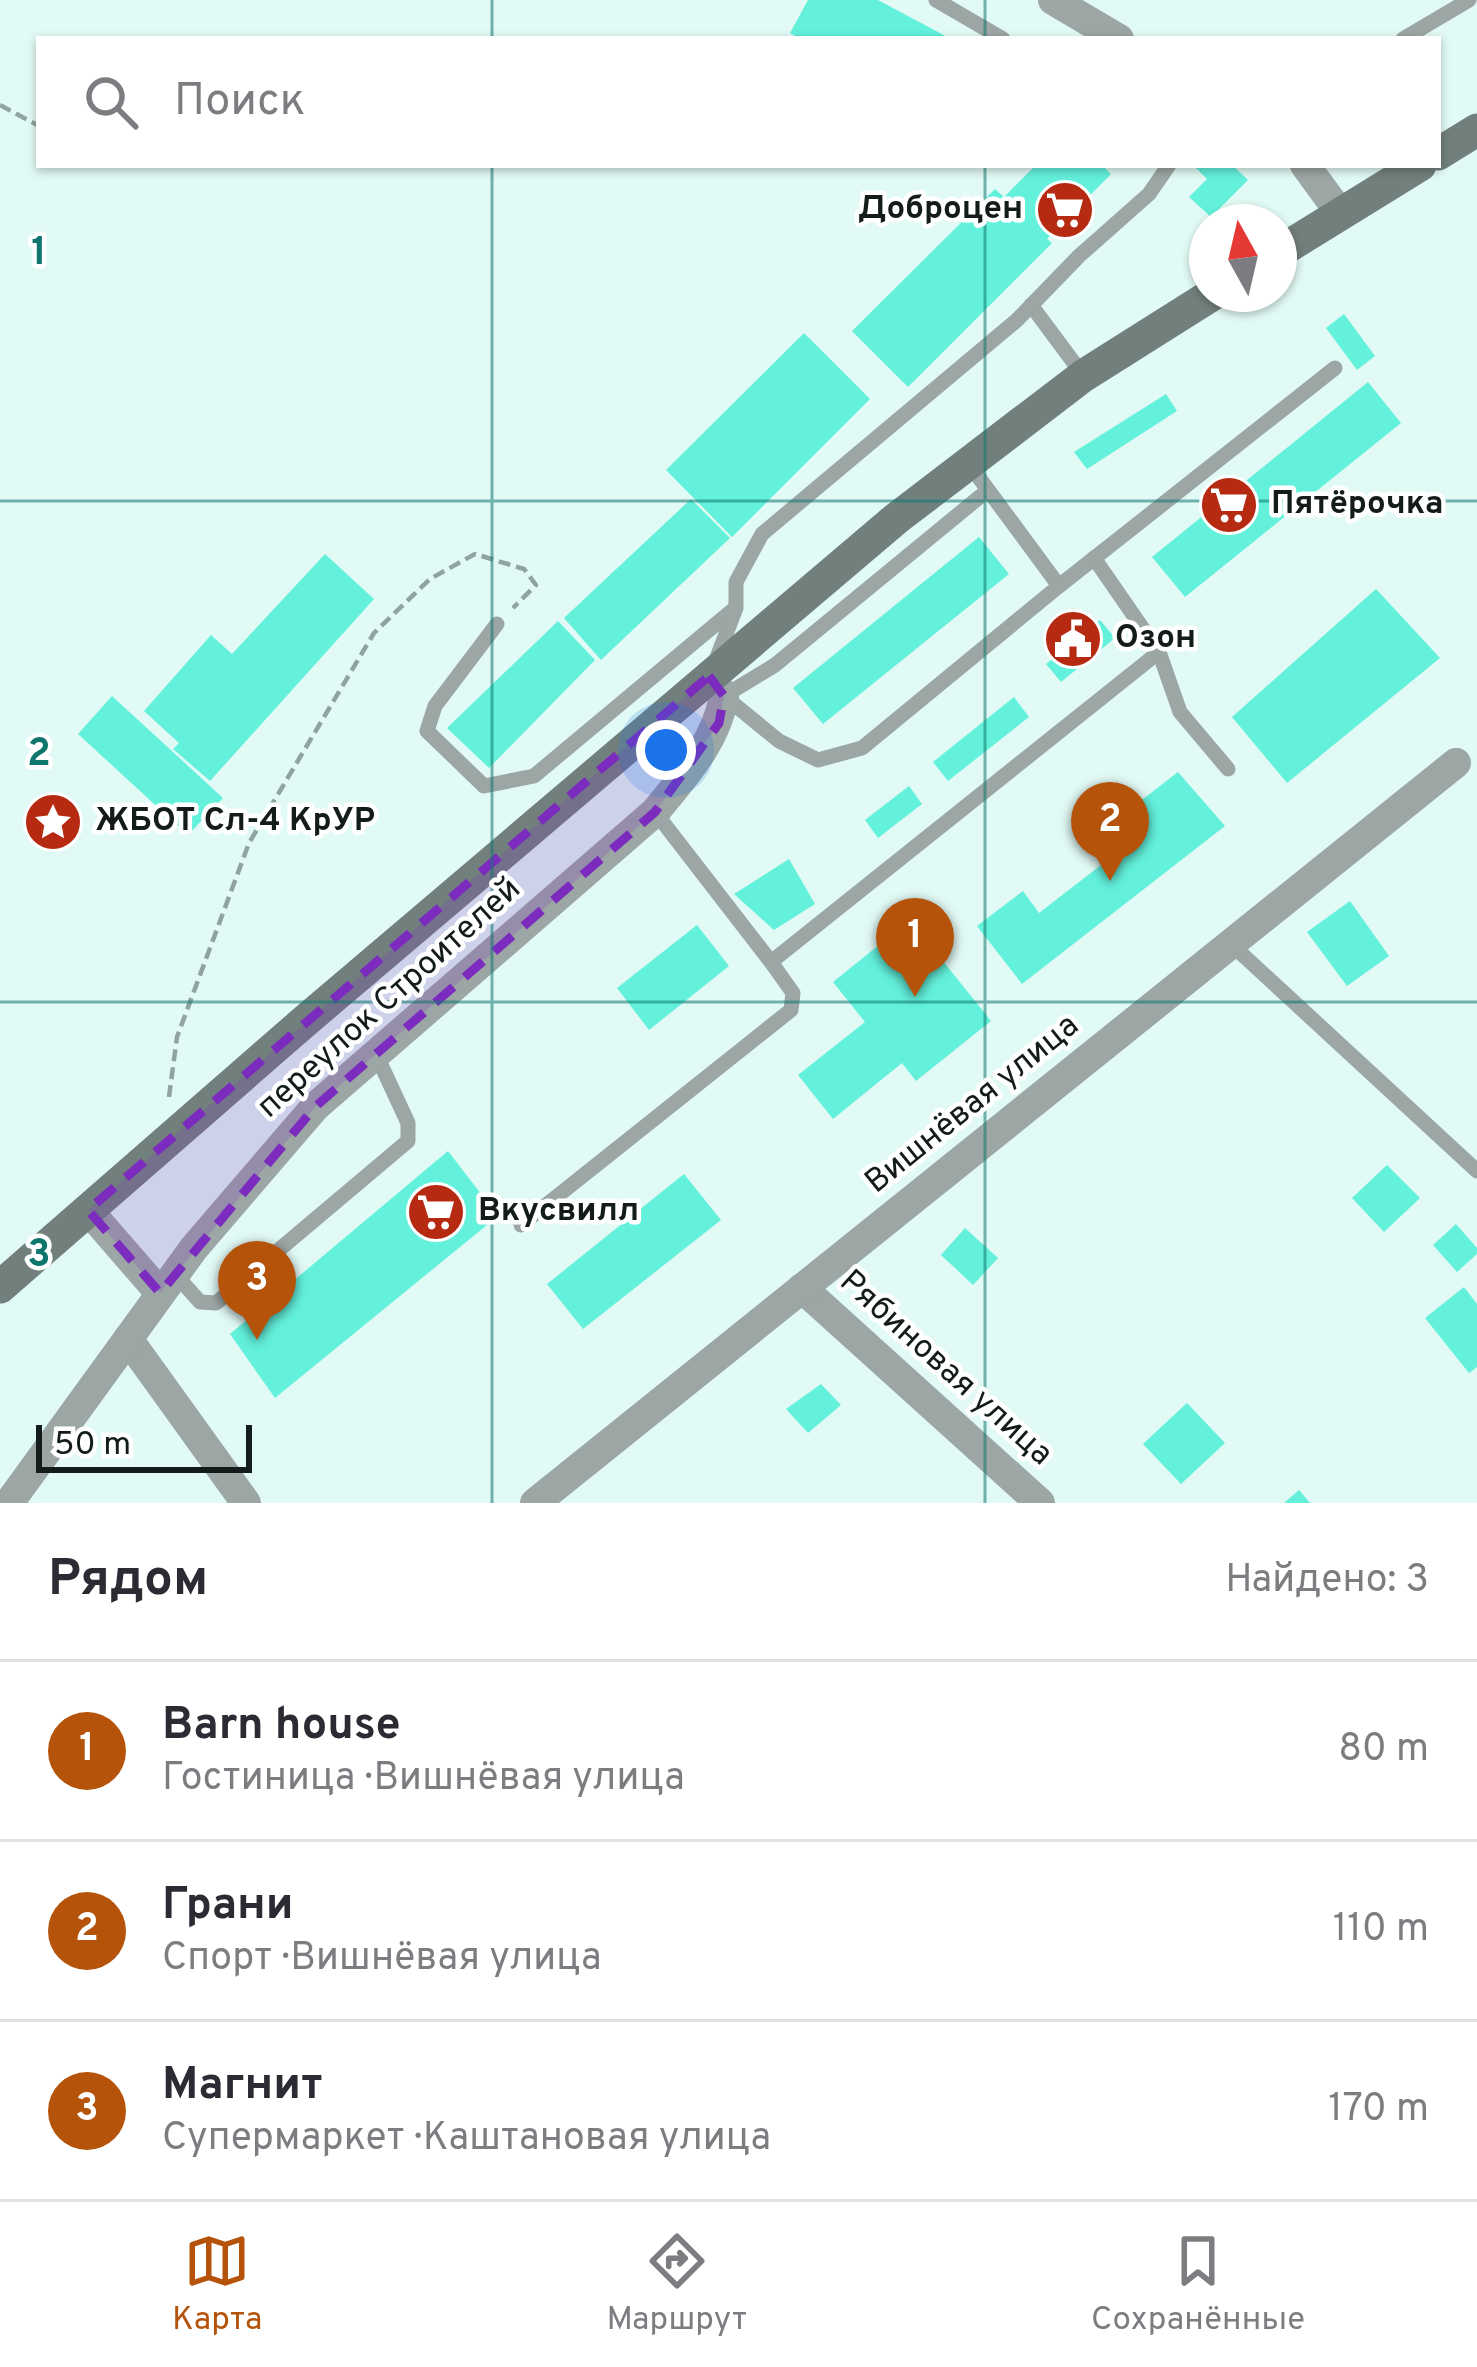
<!DOCTYPE html>
<html lang="ru">
<head>
<meta charset="utf-8">
<style>
  :root { --surface:#fff; --page:#f7f7f7; --text:#2b2b33; --muted:#7c7c81; --line:#e1e1e2; --accent:#b45309 }
  body { margin:0; font-family:Overpass,sans-serif; background:var(--page); color:var(--text) }
  .compass { position:absolute; left:1189px; top:204px; width:108px; height:108px; border-radius:50%; background:var(--surface); box-shadow:0 3px 9px #0004; rotate:352deg }
  .scale { position:absolute; left:36px; bottom:30px; width:216px; box-sizing:border-box; padding-left:12px; border:6px solid #131c1a; border-top:0; font-size:33px; line-height:42px; white-space:nowrap; color:#131c1a; -webkit-text-stroke:9px #fff; paint-order:stroke }
  .you { position:absolute; left:666px; top:750px; width:42px; height:42px; margin:-30px; border:9px solid #fff; border-radius:50%; background:#1a73e8; box-shadow:0 0 0 18px #1a73e833 }
  .badge { display:grid; place-items:center; width:78px; height:78px; border-radius:50%; background:var(--accent); color:#fff; font-size:39px; font-weight:700 }
  .pin { position:absolute; translate:-50% -99px; filter:drop-shadow(0 3px 6px #0008) }
  .pin::after { content:''; position:absolute; top:63px; width:42px; height:36px; background:inherit; clip-path:polygon(0 0,100% 0,50% 100%) }
  .list { margin:0; padding:0; list-style:none }
  h2 { display:flex; justify-content:space-between; align-items:center; height:156px; margin:0; padding:0 48px; font-size:51px }
  h2 small { font-size:39px; font-weight:400; color:var(--muted) }
  .list li { display:grid; grid-template-columns:78px 1fr auto; gap:36px; align-items:center; box-sizing:border-box; height:180px; padding:0 48px; border-top:3px solid var(--line) }
  .list b { display:block; font-size:45px; white-space:nowrap }
  .list p { margin:0; font-size:39px; white-space:nowrap; color:var(--muted) }
  .list em { font-size:39px; font-style:normal; color:var(--muted) }
  .icon { flex:none; width:66px; height:66px; fill:none; stroke:currentColor; stroke-width:2; stroke-linecap:round; stroke-linejoin:round }
  .map { position:relative; flex:none; width:1477px; height:1503px; overflow:hidden }
  .search { position:absolute; background:var(--surface); box-shadow:0 3px 9px #0004; left:36px; right:36px; top:36px; height:132px; display:flex; align-items:center; gap:30px; box-sizing:border-box; padding:0 42px; border-radius:0px; color:var(--muted); font-size:45px }
  .sheet { height:696px; background:var(--surface) }
  nav { display:flex; justify-content:space-around; align-items:center; box-sizing:border-box; height:168px; border-top:3px solid var(--line); background:var(--surface); font-size:33px; color:var(--muted) }
  nav a { display:grid; justify-items:center; gap:6px }
  nav .on { color:var(--accent) }
  .map>svg:first-child { display:block }
  .building { fill:#63f1dc }
  .lines { fill:none; stroke-linecap:round; stroke-linejoin:round }
  .path { stroke:#91a39f; stroke-width:4.5; stroke-dasharray:12 6; stroke-linecap:butt }
  .service { stroke:#9ca6a4; stroke-width:15 }
  .minor { stroke:#9ca6a4; stroke-width:30 }
  .secondary { stroke:#72807d; stroke-width:33 }
  .marked { fill:#7b2cbf; fill-opacity:0.2; stroke:#7b2cbf; stroke-width:9; stroke-dasharray:24 15; stroke-linejoin:round }
  .grid { fill:none; stroke:#0f766e; stroke-width:3; stroke-opacity:0.55 }
  .labels { text-anchor:middle; dominant-baseline:central; stroke-width:9; stroke-linejoin:round; paint-order:stroke }
  .poi-label { font-size:33px; font-weight:bold; fill:#131c1a; stroke:#fff; text-anchor:start }
  .street-label { font-size:33px; fill:#131c1a; stroke:#fff }
  .grid-label { font-size:39px; text-anchor:middle; font-weight:bold; fill:#0f766e; stroke:#fff; stroke-width:9; stroke-linejoin:round; paint-order:stroke }
</style>
</head>
<body>
<div class="map">
<svg width="1477" height="1503" viewBox="0 0 1477 1503">
  <rect width="100%" height="100%" fill="#e2faf5"/>
  <g class="building">
    <polygon points="808,0 878,0 951,39 800,39 790,33"/>
    <polygon points="1036,165 1102,165 1111,174 1047,239 1052,243 908,387 852,331 995,189 1004,197"/>
    <polygon points="1193,165 1232,165 1248,180 1211,217 1189,197 1207,179"/>
    <polygon points="1344,314 1375,356 1357,370 1326,328"/>
    <polygon points="804,333 870,399 732,537 666,470"/>
    <polygon points="1368,382 1401,423 1185,597 1152,557"/>
    <polygon points="1166,394 1177,411 1087,469 1074,452"/>
    <polygon points="691,499 730,538 601,660 564,618"/>
    <polygon points="979,537 1009,574 823,724 793,688"/>
    <polygon points="325,554 374,599 210,781 173,749 179,743 144,711 211,635 232,654"/>
    <polygon points="1376,589 1440,658 1287,783 1232,717"/>
    <polygon points="1100,620 1115,638 1061,682 1046,664"/>
    <polygon points="558,621 595,660 489,768 447,728"/>
    <polygon points="112,696 223,798 188,835 78,734"/>
    <polygon points="1014,697 1029,717 948,781 933,762"/>
    <polygon points="1178,772 1225,826 1022,984 977,926 1023,891 1039,913 1145,831 1129,810"/>
    <polygon points="909,786 922,804 878,838 865,820"/>
    <polygon points="789,859 815,904 774,930 734,894"/>
    <polygon points="1350,901 1389,956 1347,986 1307,932"/>
    <polygon points="910,920 991,1021 916,1081 902,1063 833,1119 798,1075 865,1022 833,982"/>
    <polygon points="697,925 729,966 649,1030 617,988"/>
    <polygon points="448,1151 498,1216 275,1398 230,1334"/>
    <polygon points="1387,1165 1420,1198 1384,1232 1352,1198"/>
    <polygon points="684,1174 721,1220 583,1329 547,1284"/>
    <polygon points="1456,1224 1477,1248 1477,1254 1457,1272 1433,1245"/>
    <polygon points="965,1228 998,1258 973,1285 941,1255"/>
    <polygon points="1464,1287 1477,1304 1477,1367 1469,1373 1425,1318"/>
    <polygon points="821,1384 841,1405 808,1433 786,1409"/>
    <polygon points="1187,1403 1225,1443 1181,1484 1143,1444"/>
    <polygon points="1299,1490 1310,1503 1284,1503"/>
  </g>
  <g class="lines">
    <g class="path">
      <polyline points="0,105 39,126"/>
      <polyline points="169,1097 177,1037 249,843 374,633 430,579 475,554 524,569 536,585 513,608"/>
    </g>
    <g class="service">
      <polyline points="936,0 1003,39"/>
      <polyline points="1403,39 1469,0"/>
      <polyline points="1031,305 1083,375"/>
      <polyline points="969,464 1059,586 862,748 818,760 779,741 724,696 775,665 988,490"/>
      <polyline points="1094,558 1159,652 1180,712 1228,769"/>
      <polyline points="1059,586 1335,368"/>
      <polyline points="497,624 435,706 427,731 484,786 534,776 734,609"/>
      <polyline points="716,660 736,608 736,582 762,534 1017,320 1079,256 1149,194 1169,165"/>
      <polyline points="655,812 771,962 1159,652"/>
      <polyline points="1231,944 1477,1171"/>
      <polyline points="521,1225 791,1010 793,993 771,962"/>
      <polyline points="175,1274 200,1302 216,1303 408,1141 408,1123 376,1054"/>
    </g>
    <g class="minor">
      <polyline points="1053,0 1119,39"/>
      <polyline points="1305,165 1340,213"/>
      <polyline points="88,1210 160,1293"/>
      <polyline points="802,1288 1040,1503"/>
      <polyline points="128,1339 246,1503"/>
      <path d="M 9,1503 L 194,1248 L 315,1107 L 655,812 C 684,776 716,743 724,696 L 709,676"/>
      <polyline points="535,1503 1456,763"/>
    </g>
    <g class="secondary">
      <polyline points="1438,154 1477,130"/>
      <polyline points="1279,252 1420,165"/>
      <polyline points="0,1287 305,1021 897,518 1083,376 1213,294"/>
    </g>
  </g>
  <path class="marked" d="M 709,676 L 724,696 L 719,723 L 655,812 L 315,1107 L 160,1293 L 88,1210 Z"/>
  <path class="grid" d="M 492,0 L 492,39M 985,0 L 985,39M 492,165 L 492,1503M 985,165 L 985,1503M 0,501 L 1477,501M 0,1002 L 1477,1002"/>
  <defs>
    <symbol id="supermarket-disc" viewBox="-11 -11 22 22"><circle r="9.5" fill="#b62a11" stroke="#fff"/><path d="M-6-5.5h2.5l.6 2H6L4.5 2H-2.5L-4.4-4H-6ZM-1.5 3.2a1.3 1.3 0 1 0 .1 0ZM3 3.2a1.3 1.3 0 1 0 .1 0Z" fill="#fff"/></symbol>
    <symbol id="civic-disc" viewBox="-11 -11 22 22"><circle r="9.5" fill="#b62a11" stroke="#fff"/><path d="M-.6-6.5H3V-4.5H.6V-3L4-1V1h2V6H-6V1h2V-1L-.6-3ZM-1.2 2.5V6h2.4V2.5Z" fill="#fff"/></symbol>
    <symbol id="sight-disc" viewBox="-11 -11 22 22"><circle r="9.5" fill="#b62a11" stroke="#fff"/><path d="M0-6L1.8-2.2L6-1.7L2.9 1.2L3.7 5.4L0 3.3L-3.7 5.4L-2.9 1.2L-6-1.7L-1.8-2.2Z" fill="#fff"/></symbol>
  </defs>
  <g fill-rule="evenodd">
    <use href="#supermarket-disc" x="1032" y="177" width="66" height="66"/>
    <use href="#supermarket-disc" x="1196" y="472" width="66" height="66"/>
    <use href="#civic-disc" x="1040" y="606" width="66" height="66"/>
    <use href="#sight-disc" x="20" y="789" width="66" height="66"/>
    <use href="#supermarket-disc" x="403" y="1179" width="66" height="66"/>
  </g>
  <g class="labels">
    <g class="poi-label">
      <text x="1023" y="210" text-anchor="end">Доброцен</text>
      <text x="1271" y="505">Пятёрочка</text>
      <text x="1115" y="639">Озон</text>
      <text x="95" y="822">ЖБОТ Сл-4 КрУР</text>
      <text x="478" y="1212">Вкусвилл</text>
    </g>
    <g class="street-label">
      <text transform="translate(390 999) rotate(-42)">переулок Строителей</text>
      <text transform="translate(973 1105) rotate(-39)">Вишнёвая улица</text>
      <text transform="translate(945 1369) rotate(42)">Рябиновая улица</text>
    </g>
  </g>
  <g class="grid-label">
    <text x="39" y="264">1</text>
    <text x="39" y="765">2</text>
    <text x="39" y="1266">3</text>
  </g>
</svg>
<svg class="compass" viewBox="-18 -18 36 36"><path d="M0-13l5 13h-10z" fill="#e53935"/><path d="M0 13l5-13h-10z" fill="#7c7c81"/></svg>
<div class="scale">50 m</div>
<div class="you"></div>
<div class="pin badge" style="left:915px;top:997px">1</div>
<div class="pin badge" style="left:1110px;top:881px">2</div>
<div class="pin badge" style="left:257px;top:1340px">3</div>
<div class="search"><svg class="icon" aria-label="search" viewBox="0 0 24 24"><circle cx="10" cy="10" r="6"/><path d="M15 15l6 6"/></svg>Поиск</div>
</div>
<section class="sheet">
<h2>Рядом<small>Найдено: 3</small></h2>
<ul class="list">
<li><span class="badge">1</span><div><b>Barn house</b><p>Гостиница · Вишнёвая улица</p></div><em>80 m</em></li>
<li><span class="badge">2</span><div><b>Грани</b><p>Спорт · Вишнёвая улица</p></div><em>110 m</em></li>
<li><span class="badge">3</span><div><b>Магнит</b><p>Супермаркет · Каштановая улица</p></div><em>170 m</em></li>
</ul>
</section>
<nav>
<a class="on"><svg class="icon" aria-label="map" viewBox="0 0 24 24"><path d="M3 6l6-2 6 2 6-2v14l-6 2-6-2-6 2zM9 4v14M15 6v14"/></svg>Карта</a>
<a><svg class="icon" aria-label="directions" viewBox="0 0 24 24"><path d="M12 3l9 9-9 9-9-9zM9 14v-3h6M13 9l2 2-2 2"/></svg>Маршрут</a>
<a><svg class="icon" aria-label="saved" viewBox="0 0 24 24"><path d="M7 4h10v16l-5-4-5 4z"/></svg>Сохранённые</a>
</nav>
</body>
</html>
